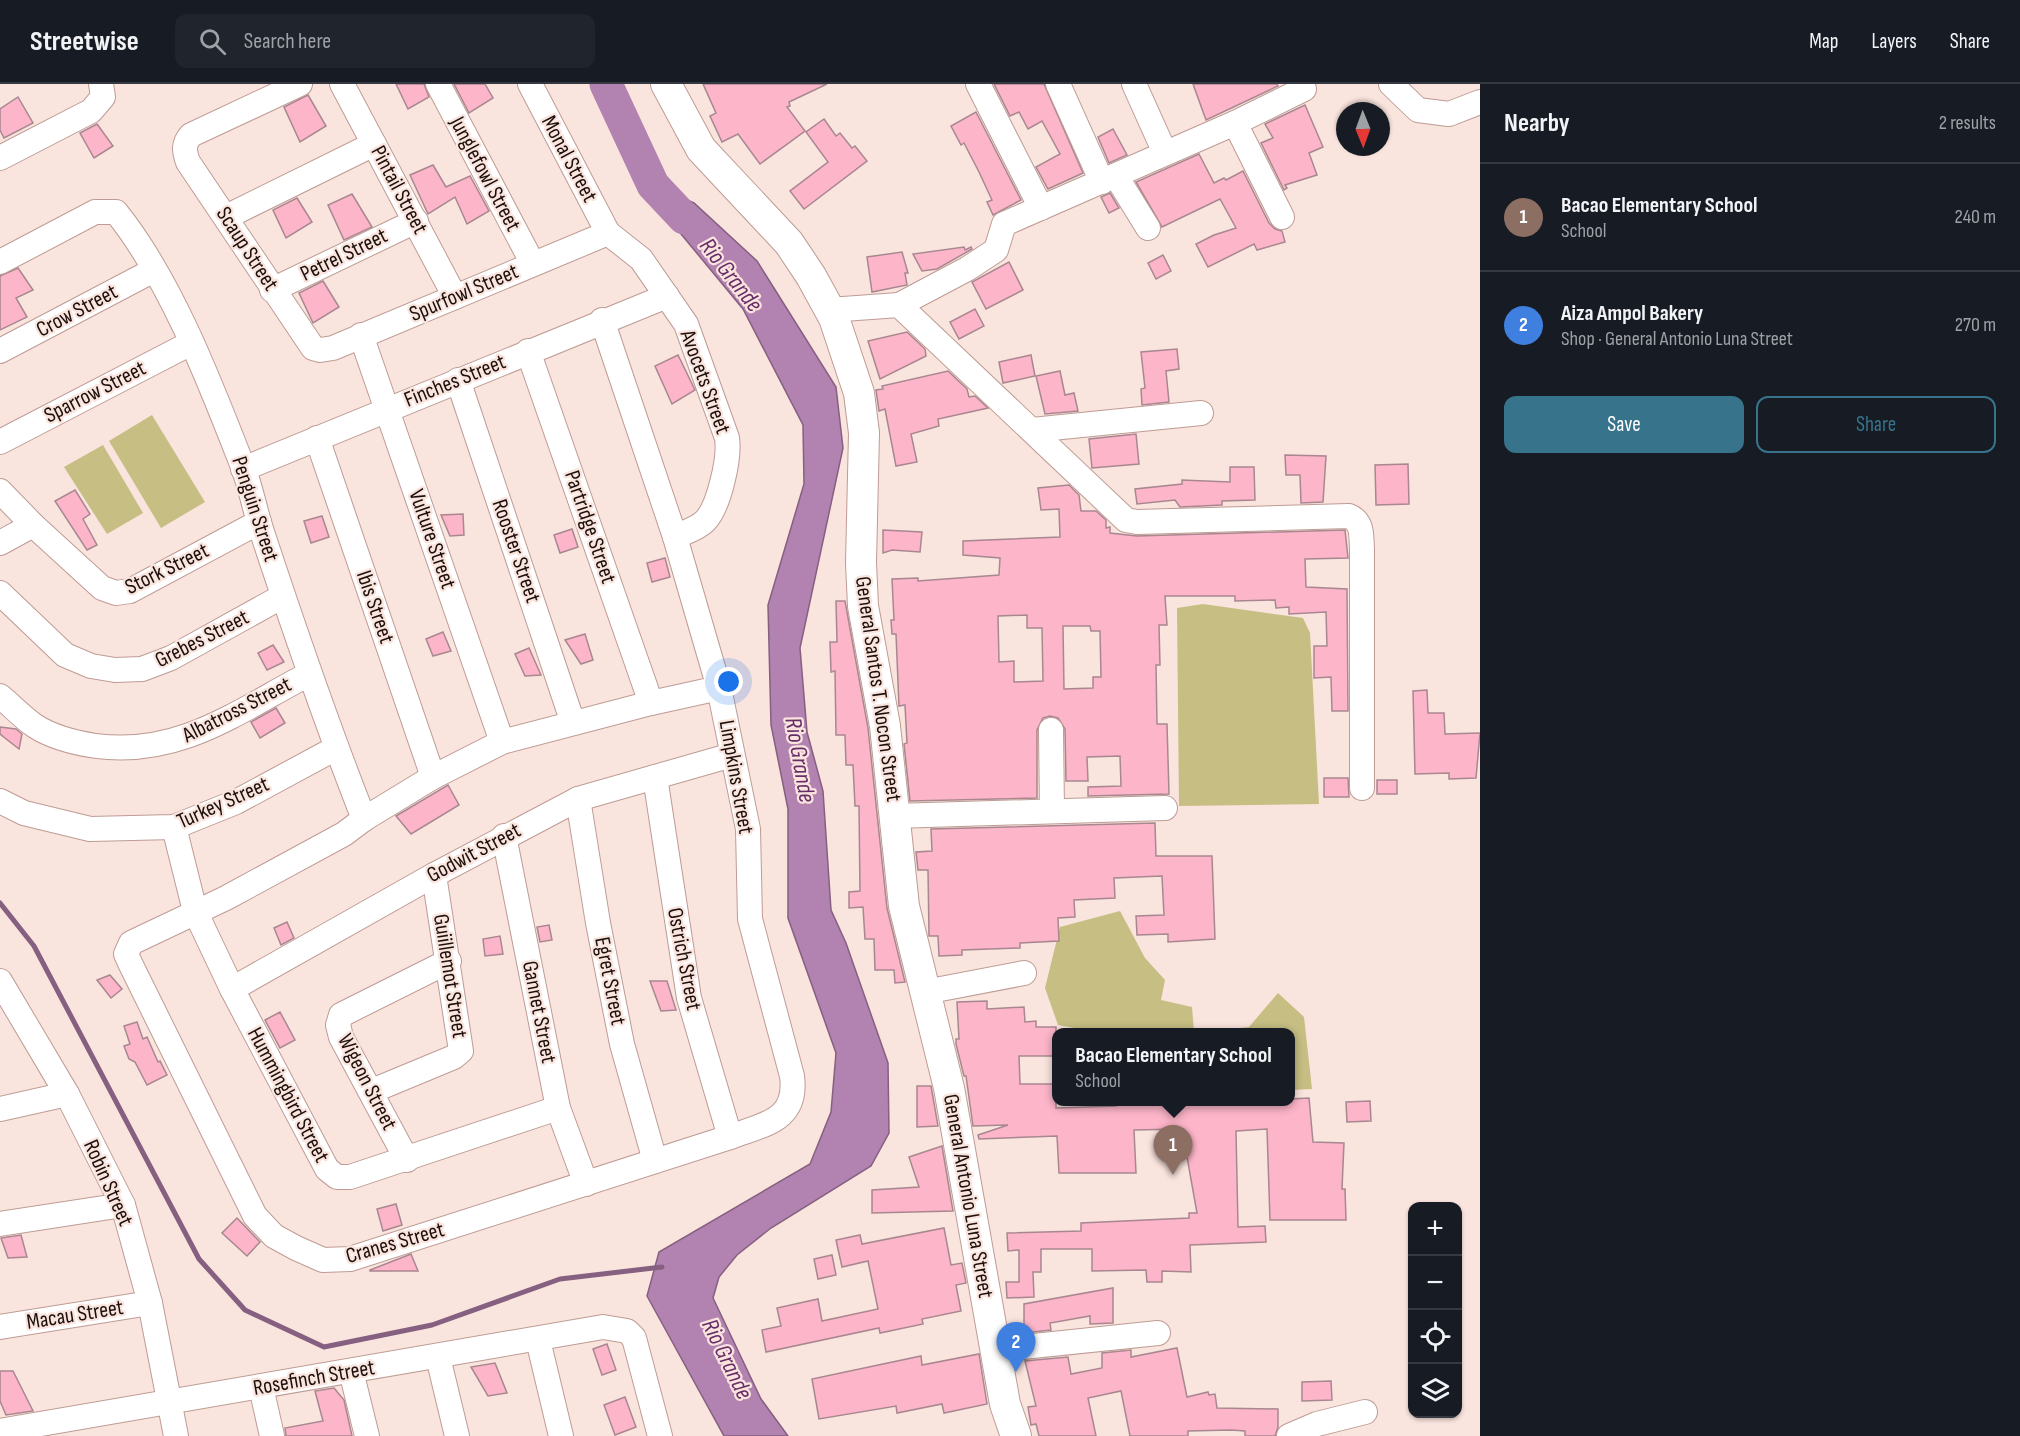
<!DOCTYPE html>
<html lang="en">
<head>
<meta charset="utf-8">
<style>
  :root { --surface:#171b24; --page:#20242c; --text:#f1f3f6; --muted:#9ea1a6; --line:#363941; --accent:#37738a }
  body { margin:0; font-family:"Sofia Sans Condensed",sans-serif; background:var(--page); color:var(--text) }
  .controls { position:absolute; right:18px; bottom:18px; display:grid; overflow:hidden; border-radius:12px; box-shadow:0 2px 4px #0004 }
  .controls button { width:54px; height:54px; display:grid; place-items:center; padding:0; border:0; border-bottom:2px solid var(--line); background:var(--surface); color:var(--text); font:30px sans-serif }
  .compass { position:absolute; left:1336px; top:18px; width:54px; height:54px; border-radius:50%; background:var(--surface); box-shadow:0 2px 4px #0004; rotate:179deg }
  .you { position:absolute; left:729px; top:598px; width:21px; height:21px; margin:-15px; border:4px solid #fff; border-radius:50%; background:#1a73e8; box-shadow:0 0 0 9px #1a73e833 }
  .badge { display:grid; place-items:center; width:39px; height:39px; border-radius:50%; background:var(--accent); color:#fff; font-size:20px; font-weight:700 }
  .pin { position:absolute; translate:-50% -50px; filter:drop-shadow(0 2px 3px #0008) }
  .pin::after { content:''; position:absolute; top:32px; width:21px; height:18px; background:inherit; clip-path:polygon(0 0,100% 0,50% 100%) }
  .popup { position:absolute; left:1052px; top:944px; width:243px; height:78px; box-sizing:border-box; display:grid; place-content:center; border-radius:12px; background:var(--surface); filter:drop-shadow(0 2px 4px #0005); font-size:20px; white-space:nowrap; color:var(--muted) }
  .popup b { font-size:22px; color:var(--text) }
  .popup::after { content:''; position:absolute; left:50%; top:100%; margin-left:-12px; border:12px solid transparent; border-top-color:var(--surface) }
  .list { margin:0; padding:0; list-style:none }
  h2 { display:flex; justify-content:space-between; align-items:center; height:78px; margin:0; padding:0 24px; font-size:26px }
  h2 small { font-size:20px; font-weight:400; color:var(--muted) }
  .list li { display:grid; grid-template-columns:39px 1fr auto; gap:18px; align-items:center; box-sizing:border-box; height:108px; padding:0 24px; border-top:2px solid var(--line) }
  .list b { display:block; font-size:22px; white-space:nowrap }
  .list p { margin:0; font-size:20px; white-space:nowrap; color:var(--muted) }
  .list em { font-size:20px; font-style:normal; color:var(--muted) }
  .actions { display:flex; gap:12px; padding:18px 24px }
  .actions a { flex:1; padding:14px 0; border:2px solid var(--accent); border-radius:12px; text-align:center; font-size:21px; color:var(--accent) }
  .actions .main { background:var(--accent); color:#fff }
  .icon { flex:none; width:33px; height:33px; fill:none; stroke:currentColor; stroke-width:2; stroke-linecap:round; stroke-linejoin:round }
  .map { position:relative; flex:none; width:1480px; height:1352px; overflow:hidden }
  header { display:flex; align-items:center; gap:36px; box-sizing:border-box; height:84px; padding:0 30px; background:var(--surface); border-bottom:2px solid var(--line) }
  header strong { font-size:28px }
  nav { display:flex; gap:33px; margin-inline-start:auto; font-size:21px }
  .search { width:420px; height:54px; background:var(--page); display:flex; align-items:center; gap:15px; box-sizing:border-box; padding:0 21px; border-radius:12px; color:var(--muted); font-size:22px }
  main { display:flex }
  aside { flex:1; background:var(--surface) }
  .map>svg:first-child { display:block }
  .green { fill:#c6be83 }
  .water { fill:#b282b1; stroke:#856080; stroke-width:1.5 }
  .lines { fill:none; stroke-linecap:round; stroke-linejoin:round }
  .stream { stroke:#856080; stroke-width:5 }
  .river { stroke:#b282b1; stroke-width:33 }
  .building { fill:#fdb5c9; stroke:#a88790; stroke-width:1.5; fill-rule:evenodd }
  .minor-casing { stroke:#be9c94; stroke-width:26 }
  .major-casing { stroke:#be9c94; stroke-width:32 }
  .minor { stroke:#fff; stroke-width:24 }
  .major { stroke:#fff; stroke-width:30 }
  .labels { text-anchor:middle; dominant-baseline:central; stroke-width:4.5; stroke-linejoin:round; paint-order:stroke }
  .street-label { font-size:22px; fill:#1b0f0c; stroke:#fae4de }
  .water-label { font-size:24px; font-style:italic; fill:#672d68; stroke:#fae4de }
</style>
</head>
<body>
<header>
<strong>Streetwise</strong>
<div class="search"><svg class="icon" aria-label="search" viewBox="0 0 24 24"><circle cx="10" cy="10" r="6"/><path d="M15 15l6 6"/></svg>Search here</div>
<nav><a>Map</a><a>Layers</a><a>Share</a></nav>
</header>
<main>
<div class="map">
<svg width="1480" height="1352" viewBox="0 0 1480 1352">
  <rect width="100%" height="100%" fill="#fae4de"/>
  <g class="green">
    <polygon points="152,331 205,418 161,444 109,357"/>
    <polygon points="103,361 143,429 107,450 64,383"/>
    <polygon points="1203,520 1303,534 1310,549 1319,720 1179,722 1177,524"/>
    <polygon points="1120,827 1145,874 1165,896 1161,916 1192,923 1194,948 1096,948 1058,941 1045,904 1060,843"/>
    <polygon points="1278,909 1304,933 1312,1005 1290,1006 1290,948 1204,948 1249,943"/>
  </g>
  <polygon class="water" points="653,101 694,119 757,177 836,303 843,364 800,564 807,648 823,707 831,826 846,859 888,979 889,1049 871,1082 771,1144 737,1171 719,1193 713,1214 761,1315 788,1352 724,1352 647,1212 659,1168 810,1080 831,1028 836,969 788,834 788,725 771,641 768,521 804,400 803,341 743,225 667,133"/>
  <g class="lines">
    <polyline class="stream" points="0,819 34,862 199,1175 245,1226 324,1263 432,1241 560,1195 662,1183"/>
    <polyline class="river" points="606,0 653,101 684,134"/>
  </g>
  <g class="building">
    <polygon points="396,0 424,0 429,13 408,25"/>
    <polygon points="454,0 485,0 493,14 469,29"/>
    <polygon points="703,0 827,0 789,18 790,22 787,23 805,47 760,80 738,50 722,58 710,32 716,29"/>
    <polygon points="994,0 1044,0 1083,89 1048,105 1036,83 1060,70 1042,37 1028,45 1019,28 1010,32"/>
    <polygon points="1193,0 1277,0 1278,2 1206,36"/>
    <polygon points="308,11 326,42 300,58 284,23"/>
    <polygon points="18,13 33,39 4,54 0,46 0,25"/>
    <polygon points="1305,21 1323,63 1309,69 1317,91 1285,101 1287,104 1284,106 1261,59 1273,54 1265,40"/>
    <polygon points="976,28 1021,116 993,131 987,118 992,116 979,88 964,59 961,61 951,42"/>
    <polygon points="824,35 836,52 840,49 852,64 855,62 867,77 804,125 790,107 828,78 806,48"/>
    <polygon points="97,40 113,62 94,74 80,49"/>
    <polygon points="1113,45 1127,71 1109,79 1098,53"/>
    <polygon points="1199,70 1214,99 1224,94 1226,96 1243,87 1269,139 1275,145 1282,147 1285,158 1257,166 1254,160 1208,183 1196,160 1214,151 1236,144 1220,115 1162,143 1136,98"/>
    <polygon points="433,81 446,103 470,92 489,127 467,140 455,113 428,130 410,91"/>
    <polygon points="1110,109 1119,124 1109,129 1101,113"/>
    <polygon points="352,110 372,143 344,156 328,121"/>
    <polygon points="297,114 312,138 286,154 273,126"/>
    <polygon points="964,163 965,166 971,163 972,165 937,185 922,187 913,170"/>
    <polygon points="902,168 908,189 905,189 907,201 872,208 867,173"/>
    <polygon points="1163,171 1171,187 1156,195 1148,179"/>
    <polygon points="1009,178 1023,206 986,225 972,198"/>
    <polygon points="18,184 33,206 16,214 27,233 0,246 0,192"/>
    <polygon points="323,197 339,223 313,239 299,209"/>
    <polygon points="975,225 984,242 959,255 950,238"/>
    <polygon points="907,248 925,265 926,272 880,295 868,257"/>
    <polygon points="1177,265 1179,285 1166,287 1169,318 1142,321 1141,305 1145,304 1141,268"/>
    <polygon points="678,271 695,306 672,320 655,282"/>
    <polygon points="1031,271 1035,292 1003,299 999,278"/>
    <polygon points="948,287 967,305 969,313 975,312 988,324 938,335 939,342 911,350 917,378 896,382 885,325 879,327 876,306 883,305 882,302"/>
    <polygon points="1060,287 1065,311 1074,309 1078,327 1045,330 1036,292"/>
    <polygon points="1136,350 1139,380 1092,384 1089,355"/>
    <polygon points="1285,371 1326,372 1323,418 1301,419 1300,391 1286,391"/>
    <polygon points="1408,380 1409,420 1376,421 1375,381"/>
    <polygon points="1230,383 1254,383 1255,416 1222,417 1222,421 1180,423 1175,416 1137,420 1135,405 1182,400 1182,396 1230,398"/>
    <path d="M 1069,401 L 1079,411 L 1081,427 L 1096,427 L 1106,436 L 1106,444 L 1110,443 L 1110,449 L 1137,452 L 1345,446 L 1348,474 L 1305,475 L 1306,503 L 1347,505 L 1348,627 L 1332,627 L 1331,593 L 1314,594 L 1314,562 L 1327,562 L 1326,528 L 1289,530 L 1289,523 L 1276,524 L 1275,516 L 1235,517 L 1235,512 L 1165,512 L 1167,541 L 1159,541 L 1160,581 L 1156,581 L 1157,640 L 1167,640 L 1169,710 L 1088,712 L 1088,703 L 1121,702 L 1120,672 L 1087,673 L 1088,697 L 1066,697 L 1065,645 L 1058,634 L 1050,632 L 1043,634 L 1037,646 L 1037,714 L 910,717 L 904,660 L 907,659 L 905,621 L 899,622 L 896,550 L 892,550 L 891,536 L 894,536 L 892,495 L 918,494 L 918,497 L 999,491 L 1000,474 L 963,471 L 963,457 L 1060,453 L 1059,425 L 1041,426 L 1038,404 ZM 1027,531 L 1027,544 L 1042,544 L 1043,597 L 1014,598 L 1014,577 L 999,578 L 998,532 ZM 1063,542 L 1090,542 L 1091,547 L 1100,547 L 1101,593 L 1093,593 L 1093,604 L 1064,605 Z"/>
    <polygon points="75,406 90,430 83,435 97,461 87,466 55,417"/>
    <polygon points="463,430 464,451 450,452 441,431"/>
    <polygon points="322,432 329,453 311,459 304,437"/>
    <polygon points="572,445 578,463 560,469 554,451"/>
    <polygon points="883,446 922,448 920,468 892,466 883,469"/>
    <polygon points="665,474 670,493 652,498 647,479"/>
    <polygon points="836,517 845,517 868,644 887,824 905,898 895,899 894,886 875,886 874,855 865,855 863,823 849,824 849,808 860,807 859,722 855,722 853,681 846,681 845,651 836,651 835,587 831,588 830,558 837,558"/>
    <polygon points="443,548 451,567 433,572 426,555"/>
    <polygon points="585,550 593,576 581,580 565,556"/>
    <polygon points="273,561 284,578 267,586 258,569"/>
    <polygon points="529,564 541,591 525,592 515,570"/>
    <polygon points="1427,606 1428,629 1444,629 1445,650 1480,649 1476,694 1449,695 1449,689 1415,690 1413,607"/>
    <polygon points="276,624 285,639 260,654 251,638"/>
    <polygon points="0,643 16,645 22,650 19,665 0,650"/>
    <polygon points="1324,694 1348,694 1349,713 1324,713"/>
    <rect x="1377" y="696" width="20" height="14"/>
    <polygon points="448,701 459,721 411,750 396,732"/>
    <polygon points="1155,739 1156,772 1212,772 1215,855 1168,858 1168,850 1137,851 1136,832 1164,831 1162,792 1114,794 1115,814 1074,816 1075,833 1058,834 1059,857 1020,859 1020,864 962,866 962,871 939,872 938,852 929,852 929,850 928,786 918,786 916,768 932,767 931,745"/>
    <polygon points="287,838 294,854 281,861 274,844"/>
    <polygon points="549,841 552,856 540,858 537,843"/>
    <polygon points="500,852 503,870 485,872 483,855"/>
    <polygon points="110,891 122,905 111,914 97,896"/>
    <polygon points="650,897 667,897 676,926 661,927"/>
    <polygon points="987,917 987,925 1024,923 1025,938 1036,937 1036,943 1056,943 1056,972 1019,972 1020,1000 1056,1000 1056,1024 1116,1022 1116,1017 1290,1017 1290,1015 1309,1014 1313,1058 1344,1059 1342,1105 1345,1105 1346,1136 1270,1136 1267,1045 1236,1047 1238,1143 1265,1142 1266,1158 1190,1161 1191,1188 1162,1187 1162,1198 1147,1198 1146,1186 1092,1187 1092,1165 1041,1165 1041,1188 1033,1188 1034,1213 1007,1214 1006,1198 1019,1198 1019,1166 1008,1167 1007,1149 1081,1147 1081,1139 1189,1134 1189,1129 1197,1129 1182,1045 1134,1046 1136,1089 1059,1089 1057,1052 979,1055 978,1051 1008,1041 973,1042 966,992 964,992 956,960 956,955 959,955 957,918"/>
    <polygon points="280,928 295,956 280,964 265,936"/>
    <polygon points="137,938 143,955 147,953 158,978 160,977 167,991 147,1001 135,978 129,975 124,962 130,960 124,942"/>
    <polygon points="917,1002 931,1002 938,1042 917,1043"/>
    <polygon points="1370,1017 1371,1037 1347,1038 1346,1018"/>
    <polygon points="942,1062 953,1127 872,1129 872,1106 919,1103 909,1073"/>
    <polygon points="396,1120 402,1141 383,1147 377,1125"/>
    <polygon points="237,1134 260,1158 247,1172 222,1149"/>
    <polygon points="944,1144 951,1181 962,1179 966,1199 956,1201 961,1227 922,1235 923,1240 880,1249 879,1244 766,1268 762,1246 781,1242 777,1224 818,1215 822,1237 878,1225 868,1177 842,1183 836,1156 860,1151 862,1160"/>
    <polygon points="21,1151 27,1173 8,1174 1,1154"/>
    <polygon points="411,1170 418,1187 370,1187 370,1186"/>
    <polygon points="832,1171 836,1191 818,1195 814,1175"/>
    <polygon points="1113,1204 1113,1239 1090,1240 1090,1232 1050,1239 1051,1246 1024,1249 1024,1220"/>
    <polygon points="607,1260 616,1286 602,1291 593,1265"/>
    <polygon points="1177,1264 1187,1313 1208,1308 1209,1311 1215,1310 1217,1324 1278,1325 1278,1343 1275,1352 1245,1352 1245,1347 1231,1346 1188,1347 1188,1352 1130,1352 1121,1307 1088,1314 1096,1352 1039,1352 1036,1340 1031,1341 1028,1323 1036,1322 1025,1277 1068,1273 1071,1290 1102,1284 1102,1269 1131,1266 1131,1273"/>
    <polygon points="979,1270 987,1320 944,1329 942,1320 897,1329 896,1322 819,1335 812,1295 921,1272 922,1281"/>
    <polygon points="495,1279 507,1309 488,1312 471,1283"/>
    <polygon points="0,1287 13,1287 33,1327 6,1331 0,1317"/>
    <polygon points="1331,1297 1332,1316 1302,1317 1302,1298"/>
    <polygon points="334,1304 344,1316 352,1352 286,1352 285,1344 323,1337 315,1307"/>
    <polygon points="625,1313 636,1343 615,1351 604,1321"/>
  </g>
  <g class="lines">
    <defs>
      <g id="minor">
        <path d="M 300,0 L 191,51 C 183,60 184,67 188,78 L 313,264 L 320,266 L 333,264 L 608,149"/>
        <polyline points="342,0 455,213"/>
        <polyline points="438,0 533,180"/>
        <path d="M 530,0 L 608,149 L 641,175 L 686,240 L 727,354 C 730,374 719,423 705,437 C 697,445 685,448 675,453"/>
        <polyline points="978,0 1041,124"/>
        <polyline points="1058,0 1102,98"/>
        <polyline points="1134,0 1165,69"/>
        <polyline points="1391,0 1418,26 1449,30 1480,18"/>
        <polyline points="1235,39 1304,5"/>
        <polyline points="0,74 91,27 103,13 101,0"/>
        <polyline points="1116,92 1148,144"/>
        <polyline points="226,133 374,60"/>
        <path d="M 0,178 L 95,128 L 116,128 C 171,196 211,301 243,383 C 251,404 255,427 262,448 C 294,545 327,641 364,735"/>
        <polyline points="272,206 416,137"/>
        <polyline points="899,221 967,185 996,166 1004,140 1235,39 1282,133"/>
        <path d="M 829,226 L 899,221 L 1126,436 L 1137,438 L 1349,432 C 1363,438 1361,451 1362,465 L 1362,704"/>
        <path d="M 602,236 L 675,453 L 719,604 L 748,745 L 750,835 L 792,992 C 798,1037 764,1040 730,1053 L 350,1175 L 323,1176 L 296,1164 L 274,1152 L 255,1132 L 130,879 L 126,870 L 131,859 L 226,814 L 344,750 L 364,735 L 433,693 L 502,658 L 651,619 L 719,604"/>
        <polyline points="361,251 502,658"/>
        <polyline points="0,267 154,186"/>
        <polyline points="528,267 651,619"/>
        <polyline points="458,296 573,639"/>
        <polyline points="1032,346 1201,329"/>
        <polyline points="317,354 433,693"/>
        <polyline points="0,358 191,259"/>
        <polyline points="243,385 667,212"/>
        <polyline points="0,407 33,441 102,504 116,509 130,507 259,438"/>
        <polyline points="0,459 33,441"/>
        <polyline points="0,509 65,571 91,582 115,586 142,585 171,574 283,512"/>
        <path d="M 0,612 C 11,621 22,633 35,642 C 52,653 76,659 96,662 C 180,673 238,627 309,590"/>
        <polyline points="1051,646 1052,727"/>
        <polyline points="655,693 689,914 730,1053"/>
        <polyline points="578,715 598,839 622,960 655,1077"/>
        <polyline points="0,717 24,729 90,745 174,743 236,718 336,664"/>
        <polyline points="894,732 1165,724"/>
        <polyline points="174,743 195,827 232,905 327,1085 337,1093 350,1093 558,1024"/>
        <polyline points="504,752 558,1024 586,1100"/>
        <polyline points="0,897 67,1010 123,1121 150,1219 176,1352"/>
        <polyline points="232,905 434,791 578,715 732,671"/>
        <polyline points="925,908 1024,889"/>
        <polyline points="372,1007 454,973 461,967 434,791"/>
        <polyline points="0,1025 67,1010"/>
        <polyline points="407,1076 341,953 338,941 341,931 449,877"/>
        <polyline points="0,1140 123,1121"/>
        <polyline points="0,1243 150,1219"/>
        <polyline points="538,1256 561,1352"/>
        <polyline points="995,1266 1158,1249"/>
        <polyline points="438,1273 457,1352"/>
        <polyline points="351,1287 367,1352"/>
        <polyline points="261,1303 272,1352"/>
        <polyline points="0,1347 603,1243 627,1247 634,1254 660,1352"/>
        <polyline points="1289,1352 1317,1340 1365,1328"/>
      </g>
      <polyline id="major" points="666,0 701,65 789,159 811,192 834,234 859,309 864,349 861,479 863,522 885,642 904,822 949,1004 1005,1320 1016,1352"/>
    </defs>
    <use href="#minor" class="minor-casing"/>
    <use href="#major" class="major-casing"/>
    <use href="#minor" class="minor"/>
    <use href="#major" class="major"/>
  </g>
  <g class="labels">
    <g class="street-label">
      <text transform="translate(569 75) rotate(62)">Monal Street</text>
      <text transform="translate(485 90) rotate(62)">Junglefowl Street</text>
      <text transform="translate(399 106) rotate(62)">Pintail Street</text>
      <text transform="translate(247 165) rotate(57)">Scaup Street</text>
      <text transform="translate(344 171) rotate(-26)">Petrel Street</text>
      <text transform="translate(464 209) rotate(-23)">Spurfowl Street</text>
      <text transform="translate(77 227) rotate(-28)">Crow Street</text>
      <text transform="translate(455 297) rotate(-22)">Finches Street</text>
      <text transform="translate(705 298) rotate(70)">Avocets Street</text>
      <text transform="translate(95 308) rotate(-27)">Sparrow Street</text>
      <text transform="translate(255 425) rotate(72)">Penguin Street</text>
      <text transform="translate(590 443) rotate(71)">Partridge Street</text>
      <text transform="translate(432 455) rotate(71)">Vulture Street</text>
      <text transform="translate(516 467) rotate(71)">Rooster Street</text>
      <text transform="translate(167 485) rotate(-26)">Stork Street</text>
      <text transform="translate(375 523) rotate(71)">Ibis Street</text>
      <text transform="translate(202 555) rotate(-27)">Grebes Street</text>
      <text transform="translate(878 605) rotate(82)">General Santos T. Nocon Street</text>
      <text transform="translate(237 626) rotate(-27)">Albatross Street</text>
      <text transform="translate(736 693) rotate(80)">Limpkins Street</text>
      <text transform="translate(223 719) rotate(-24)">Turkey Street</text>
      <text transform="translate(474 769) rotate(-28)">Godwit Street</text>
      <text transform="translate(684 875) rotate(79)">Ostrich Street</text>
      <text transform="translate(450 892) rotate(81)">Guiillemot Street</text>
      <text transform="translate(610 897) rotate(79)">Egret Street</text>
      <text transform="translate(539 928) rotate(79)">Gannet Street</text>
      <text transform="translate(367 998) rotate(63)">Wigeon Street</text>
      <text transform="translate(288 1011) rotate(62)">Hummingbird Street</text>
      <text transform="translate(108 1099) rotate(66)">Robin Street</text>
      <text transform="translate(968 1112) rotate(80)">General Antonio Luna Street</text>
      <text transform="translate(395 1159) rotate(-16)">Cranes Street</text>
      <text transform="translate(75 1231) rotate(-9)">Macau Street</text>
      <text transform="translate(314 1294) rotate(-10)">Rosefinch Street</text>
    </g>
    <g class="water-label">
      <text transform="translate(731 191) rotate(52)">Rio Grande</text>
      <text transform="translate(800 676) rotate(80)">Rio Grande</text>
      <text transform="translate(727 1275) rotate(64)">Rio Grande</text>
    </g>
  </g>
</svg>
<div class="controls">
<button>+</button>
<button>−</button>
<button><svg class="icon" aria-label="locate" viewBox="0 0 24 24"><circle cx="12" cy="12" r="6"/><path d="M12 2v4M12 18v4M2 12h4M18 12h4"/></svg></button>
<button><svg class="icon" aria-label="layers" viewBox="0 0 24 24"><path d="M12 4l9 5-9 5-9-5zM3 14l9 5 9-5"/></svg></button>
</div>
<svg class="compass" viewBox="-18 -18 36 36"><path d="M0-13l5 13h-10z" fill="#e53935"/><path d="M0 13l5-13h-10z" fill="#9ea1a6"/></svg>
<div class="you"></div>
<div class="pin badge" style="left:1173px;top:1091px;background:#8d6e63">1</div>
<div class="popup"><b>Bacao Elementary School</b>School</div>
<div class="pin badge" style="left:1016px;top:1288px;background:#3f7fe0">2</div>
</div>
<aside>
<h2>Nearby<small>2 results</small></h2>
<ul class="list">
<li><span class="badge" style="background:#8d6e63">1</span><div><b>Bacao Elementary School</b><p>School</p></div><em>240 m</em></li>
<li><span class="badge" style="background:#3f7fe0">2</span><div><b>Aiza Ampol Bakery</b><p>Shop · General Antonio Luna Street</p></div><em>270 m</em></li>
</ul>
<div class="actions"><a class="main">Save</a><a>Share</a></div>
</aside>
</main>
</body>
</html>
